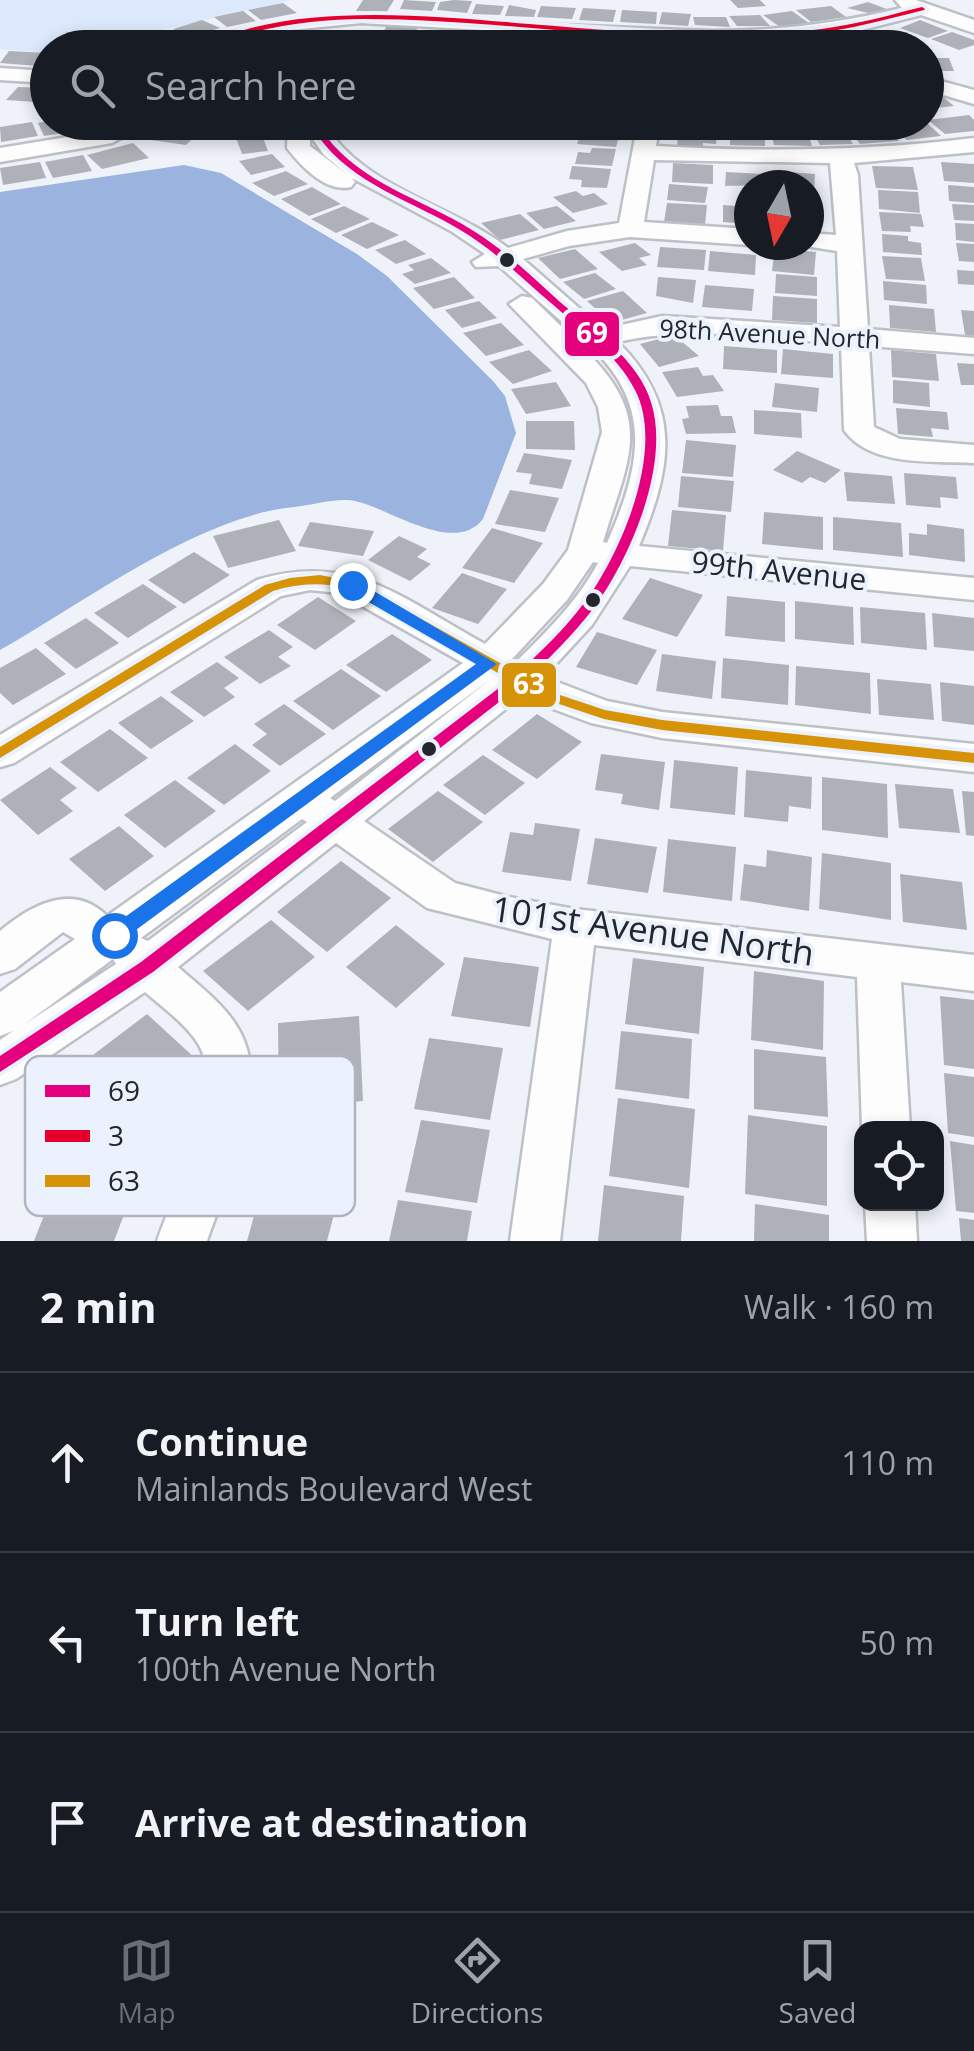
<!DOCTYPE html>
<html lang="en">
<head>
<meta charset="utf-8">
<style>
  :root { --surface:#171b24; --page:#242831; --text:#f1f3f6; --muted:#9ea1a6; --line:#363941; --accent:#6a6e74 }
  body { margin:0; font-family:"Open Sans",sans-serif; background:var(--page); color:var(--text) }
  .controls { position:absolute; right:30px; bottom:30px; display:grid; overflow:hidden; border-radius:20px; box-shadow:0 5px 15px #0003 }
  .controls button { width:90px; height:90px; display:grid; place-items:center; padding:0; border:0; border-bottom:2px solid var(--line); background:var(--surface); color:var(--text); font:50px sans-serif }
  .compass { position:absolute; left:734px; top:170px; width:90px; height:90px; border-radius:50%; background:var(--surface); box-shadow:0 5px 15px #0003; rotate:189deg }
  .stop { position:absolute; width:30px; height:30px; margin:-22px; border:8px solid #1a73e8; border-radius:50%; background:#fff }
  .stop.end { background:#1a73e8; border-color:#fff; box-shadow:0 2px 10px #0008 }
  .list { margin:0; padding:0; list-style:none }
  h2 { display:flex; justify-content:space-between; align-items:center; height:130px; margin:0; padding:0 40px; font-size:42px }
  h2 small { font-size:32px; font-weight:400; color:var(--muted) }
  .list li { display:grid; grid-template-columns:65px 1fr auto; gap:30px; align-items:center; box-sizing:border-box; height:180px; padding:0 40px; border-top:2px solid var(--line) }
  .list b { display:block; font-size:38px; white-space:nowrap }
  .list p { margin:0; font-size:32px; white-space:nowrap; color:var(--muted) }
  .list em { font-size:32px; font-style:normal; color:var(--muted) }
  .icon { flex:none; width:55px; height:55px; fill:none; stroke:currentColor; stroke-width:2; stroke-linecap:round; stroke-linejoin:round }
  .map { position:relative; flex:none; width:974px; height:1241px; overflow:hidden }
  .search { position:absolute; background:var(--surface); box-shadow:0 5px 15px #0003; left:30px; right:30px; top:30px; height:110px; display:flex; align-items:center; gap:25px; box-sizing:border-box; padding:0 35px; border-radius:55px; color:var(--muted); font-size:38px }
  .sheet { height:670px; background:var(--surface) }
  nav { display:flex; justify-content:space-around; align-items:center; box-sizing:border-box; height:140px; border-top:2px solid var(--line); background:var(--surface); font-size:28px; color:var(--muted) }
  nav a { display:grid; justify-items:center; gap:5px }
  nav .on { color:var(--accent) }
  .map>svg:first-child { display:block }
  .green { fill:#dce8fb }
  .water { fill:#9ab4df }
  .building { fill:#aeb2b8 }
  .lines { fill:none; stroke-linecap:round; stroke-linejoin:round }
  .minor-casing { stroke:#bdc1c7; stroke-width:5 }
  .minor { fill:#fdfdfe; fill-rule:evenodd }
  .bus-1-casing { stroke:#ebf2fd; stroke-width:8 }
  .bus-2-casing { stroke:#ebf2fd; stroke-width:8 }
  .bus-3-casing { stroke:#ebf2fd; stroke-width:8 }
  .bus-1 { fill:#e5007d; fill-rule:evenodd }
  .bus-2 { fill:#e4002b; fill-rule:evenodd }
  .bus-3 { fill:#d79307; fill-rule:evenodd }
  .route { fill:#1a73e8 }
  .bus-dot { fill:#23272d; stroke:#ebf2fd; stroke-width:4 }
  .labels { text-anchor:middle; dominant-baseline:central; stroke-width:8; stroke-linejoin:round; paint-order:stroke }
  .far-street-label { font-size:25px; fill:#23272d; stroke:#ebf2fd }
  .street-label { font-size:30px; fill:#23272d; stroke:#ebf2fd }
  .near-street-label { font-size:35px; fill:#23272d; stroke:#ebf2fd }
  .key { fill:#ebf2fd; stroke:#afb5bf; stroke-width:2.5 }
  .key-label { font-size:28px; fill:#23272d }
  .line-badge { stroke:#ebf2fd; stroke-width:4 }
  .badge-label { font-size:28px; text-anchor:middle; font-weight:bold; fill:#fff }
</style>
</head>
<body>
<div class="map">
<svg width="974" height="1241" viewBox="0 0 974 1241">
  <rect width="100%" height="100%" fill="#eff3f9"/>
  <polygon class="green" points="0,0 293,0 149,33 135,47 48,48 47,53 0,49"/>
  <path class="water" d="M 184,165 L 221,173 L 357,254 L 387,276 L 493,381 L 505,396 L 516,433 L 483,519 C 454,556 389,508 355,501 C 338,497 312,505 294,507 C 199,516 85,602 0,650 L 0,192 Z"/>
  <g class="building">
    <polygon points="363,0 394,0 386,13 356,11"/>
    <polygon points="404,0 436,2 432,11 400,9"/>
    <polygon points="454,0 472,1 467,13 437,10 440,2"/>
    <polygon points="730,0 760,0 766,6 738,8"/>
    <polygon points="868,2 892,11 877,15 847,8"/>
    <polygon points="283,3 297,13 261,20 248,10"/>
    <polygon points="476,4 504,6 500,15 472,14"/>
    <polygon points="509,5 536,10 534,17 505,16"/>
    <polygon points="541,6 576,8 572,19 537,17"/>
    <polygon points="831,6 846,17 811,22 796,10"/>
    <polygon points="583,8 616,10 613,22 579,20"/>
    <polygon points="622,10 657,12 656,24 620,22"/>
    <polygon points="243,11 256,21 227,27 214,17"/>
    <polygon points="792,11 809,23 780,27 763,15"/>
    <polygon points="662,12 691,14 688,26 659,24"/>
    <polygon points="760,15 770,26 737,26 729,16"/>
    <polygon points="693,17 726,17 730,27 695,25"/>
    <polygon points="202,20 220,28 190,37 173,29"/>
    <polygon points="920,20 948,31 928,38 900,28"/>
    <polygon points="388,23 419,25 412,39 381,37"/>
    <polygon points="442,31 455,33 474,34 471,42 438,44"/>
    <polygon points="891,32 911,43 876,48 860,38"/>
    <polygon points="952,32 974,40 974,45 959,50 931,39"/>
    <polygon points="481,33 494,35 512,37 509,45 476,45"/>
    <polygon points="160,34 188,39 175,48 139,48"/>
    <polygon points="521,35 544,36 541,47 517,46"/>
    <polygon points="551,37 587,40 585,48 547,48"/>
    <polygon points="388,39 416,41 413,48 383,48"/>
    <polygon points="280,40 310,41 308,48 277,48"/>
    <polygon points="594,40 630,42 629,48 592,48"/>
    <polygon points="854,40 863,48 825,48 821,43"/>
    <polygon points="9,51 48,53 48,54 37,66 0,63"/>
    <polygon points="926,58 949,58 954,71 926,71"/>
    <polygon points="18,87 48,88 48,89 36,102 6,100"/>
    <polygon points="938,93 954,106 926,109 926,94"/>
    <polygon points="969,115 974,120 974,131 945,134 928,120"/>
    <polygon points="48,121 73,122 78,131 44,136 38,123"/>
    <polygon points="32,122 38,136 1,142 0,127"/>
    <polygon points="234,122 271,122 264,132 229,130"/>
    <polygon points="584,122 622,122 620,128 593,127 621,130 616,147 577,144"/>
    <polygon points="679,122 713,122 713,131 679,130"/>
    <polygon points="926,122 941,136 907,140 891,125"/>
    <polygon points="169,124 203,129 186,145 151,140"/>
    <polygon points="886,126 899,141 860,144 848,128"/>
    <polygon points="730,130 753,131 753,136 765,136 765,146 730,145"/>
    <polygon points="770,130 807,130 812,146 774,145"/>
    <polygon points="678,131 717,133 716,144 703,143 703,149 677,147"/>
    <polygon points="845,131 853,144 820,145 813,132"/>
    <polygon points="262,135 268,151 242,154 236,138"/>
    <polygon points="133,143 149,158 102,169 87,155"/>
    <polygon points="592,148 616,149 612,166 575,164 578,152 590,153"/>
    <polygon points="272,154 285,167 251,175 239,161"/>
    <polygon points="83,155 92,171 53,178 45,162"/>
    <polygon points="40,162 46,178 3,185 0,168"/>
    <polygon points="941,162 974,164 974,183 944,181"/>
    <polygon points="673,163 713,165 713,184 672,182"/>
    <polygon points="572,166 611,169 607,188 581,187 582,180 569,179"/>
    <polygon points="872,166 913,167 918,190 876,188"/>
    <polygon points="286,171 308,184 274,196 252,183"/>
    <polygon points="776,171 815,174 814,193 809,192 809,185 775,185"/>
    <polygon points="726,172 763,174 762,185 725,186"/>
    <polygon points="669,184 708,187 705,203 667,200"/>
    <polygon points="948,185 974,187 974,203 949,201"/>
    <polygon points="312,187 341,204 309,216 281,199"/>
    <polygon points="878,190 918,192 920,213 879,209"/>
    <polygon points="576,191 583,196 594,193 608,204 573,213 553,197"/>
    <polygon points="667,203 707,205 705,225 664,222"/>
    <polygon points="952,204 974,205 974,221 954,220"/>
    <polygon points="723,205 749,207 749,224 723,222"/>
    <polygon points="344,206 370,219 336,233 311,219"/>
    <polygon points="557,206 576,221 544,229 526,213"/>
    <polygon points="879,212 921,214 924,227 910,226 911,232 882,231"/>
    <polygon points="520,214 539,230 500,240 481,223"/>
    <polygon points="372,222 399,235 367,249 341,235"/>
    <polygon points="955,223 974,224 974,242 956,240"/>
    <polygon points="882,234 908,236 908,241 921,243 922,255 883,252"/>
    <polygon points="405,240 426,254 396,264 375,250"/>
    <polygon points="635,243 651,255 639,258 647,265 622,271 599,252"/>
    <polygon points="956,243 974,244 974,262 959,261"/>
    <polygon points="660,247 706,250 704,270 657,267"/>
    <polygon points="775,248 816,252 814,275 772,271"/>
    <polygon points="575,249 598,269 560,279 538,258"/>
    <polygon points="710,251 756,255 755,275 708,271"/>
    <polygon points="882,256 921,258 925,281 886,279"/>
    <polygon points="431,258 451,273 415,284 402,274 414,270 408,265"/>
    <polygon points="957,270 974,271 974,285 958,284"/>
    <polygon points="595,273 616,289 584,299 563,282"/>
    <polygon points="776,274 817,277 817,296 775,293"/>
    <polygon points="454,277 475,298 434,309 413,288"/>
    <polygon points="658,277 696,280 693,303 656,296"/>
    <polygon points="883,281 926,285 927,304 884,300"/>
    <polygon points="705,285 754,289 752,311 702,307"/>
    <polygon points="623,291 647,313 611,323 587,301"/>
    <polygon points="773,296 817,299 817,323 772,320"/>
    <polygon points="479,301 497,318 462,328 445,310"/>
    <polygon points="889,305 934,309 936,332 890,328"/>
    <polygon points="961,310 974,311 974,336 965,335"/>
    <polygon points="501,323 524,345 486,356 463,333"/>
    <polygon points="674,335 699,356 659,367 640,344"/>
    <polygon points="724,346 777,350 777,373 723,369"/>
    <polygon points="783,349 833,354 833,378 781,374"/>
    <polygon points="529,350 552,371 513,384 489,362"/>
    <polygon points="891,350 936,354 939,381 892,377"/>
    <polygon points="957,363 974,364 974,385 961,385"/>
    <polygon points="698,367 703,376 713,375 724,391 677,397 662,372"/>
    <polygon points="893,380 929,383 930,407 893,403"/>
    <polygon points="556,382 571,406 526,414 511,389"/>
    <polygon points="775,383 819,388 817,412 772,407"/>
    <polygon points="718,405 721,416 732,416 736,433 686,434 682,419 689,418 686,406"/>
    <polygon points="896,408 947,412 949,430 931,428 933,437 898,434"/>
    <polygon points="754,410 801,413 802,438 754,434"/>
    <polygon points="526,421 574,421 575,450 526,449"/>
    <polygon points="686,440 736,445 733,477 682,473"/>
    <polygon points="797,451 841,470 825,483 810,477 802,483 773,470"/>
    <polygon points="524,453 572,460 562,489 529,484 532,474 516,472"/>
    <polygon points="844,472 892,476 895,504 847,501"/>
    <polygon points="904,473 956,477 958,499 940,497 941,508 906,505"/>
    <polygon points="681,476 734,481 731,512 678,507"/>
    <polygon points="510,490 559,498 545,532 495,524"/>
    <polygon points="672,510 726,515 723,551 668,546"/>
    <polygon points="764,512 823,517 823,550 762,544"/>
    <polygon points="833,517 901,523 903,557 833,550"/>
    <polygon points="279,520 296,551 228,568 213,536"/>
    <polygon points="310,522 374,531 363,556 298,546"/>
    <polygon points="927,524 964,529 965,562 909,555 909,533 927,535"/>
    <polygon points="492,528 543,543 514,583 462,568"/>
    <polygon points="399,536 427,549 417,557 431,564 410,581 368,560"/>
    <polygon points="194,552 230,575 184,604 148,580"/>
    <polygon points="462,573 507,589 478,624 432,608"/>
    <polygon points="650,578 703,595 677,637 622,619"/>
    <polygon points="143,584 177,607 128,638 94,613"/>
    <polygon points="727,596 785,602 785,642 725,636"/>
    <polygon points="318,597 356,621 315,650 277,625"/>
    <polygon points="795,601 853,607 854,645 795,639"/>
    <polygon points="860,607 925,613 927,650 861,643"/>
    <polygon points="932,613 974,618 974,651 934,647"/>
    <polygon points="86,618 119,643 76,669 44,643"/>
    <polygon points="269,630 293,647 278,657 291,666 260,684 224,657"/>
    <polygon points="597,632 657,650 637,685 576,667"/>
    <polygon points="392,634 432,660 386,692 346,665"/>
    <polygon points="36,648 66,674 13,705 0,693 0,668"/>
    <polygon points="662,654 716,661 712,699 656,691"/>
    <polygon points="723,658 789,665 788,705 721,698"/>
    <polygon points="217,662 239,678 224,688 235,697 204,717 170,692"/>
    <polygon points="796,666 870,673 871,714 795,705"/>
    <polygon points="341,669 381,696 333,730 293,701"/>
    <polygon points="877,679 931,684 934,720 879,715"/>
    <polygon points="940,682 974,686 974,725 942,721"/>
    <polygon points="161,696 194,721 151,749 118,723"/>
    <polygon points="284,704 326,734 280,766 252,745 267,734 254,724"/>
    <polygon points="537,714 582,742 537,779 492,750"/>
    <polygon points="110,729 148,758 98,792 60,762"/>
    <polygon points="235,744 271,771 224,805 187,778"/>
    <polygon points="601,754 665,762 659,810 621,804 623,794 595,790"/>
    <polygon points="483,755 525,783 485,815 443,785"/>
    <polygon points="674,760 738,767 735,815 670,808"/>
    <polygon points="50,767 77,788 60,800 73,811 38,835 0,800"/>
    <polygon points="746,770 812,777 811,809 789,806 788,822 744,817"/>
    <polygon points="822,777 887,784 888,838 822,830"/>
    <polygon points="175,780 216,811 165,848 124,815"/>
    <polygon points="895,784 953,789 960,833 899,828"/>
    <polygon points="438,791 483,822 433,862 388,829"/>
    <polygon points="962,791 974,792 974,836 966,835"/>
    <polygon points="535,823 580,829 571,881 502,872 510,832 533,835"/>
    <polygon points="119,826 154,856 105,891 69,859"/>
    <polygon points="595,838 657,847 648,893 587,884"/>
    <polygon points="668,839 736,847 732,901 663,892"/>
    <polygon points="767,850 812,857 809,911 740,900 744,864 766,867"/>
    <polygon points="822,853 891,863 891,920 819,909"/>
    <polygon points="341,861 391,898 327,952 277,912"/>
    <polygon points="900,874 962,882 967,930 903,922"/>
    <polygon points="271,920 315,957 248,1011 203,971"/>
    <polygon points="396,925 445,964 396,1008 346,967"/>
    <polygon points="464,957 539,967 530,1027 451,1016"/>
    <polygon points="633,958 704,967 699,1034 625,1024"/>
    <polygon points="754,971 824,981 823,1050 751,1040"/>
    <polygon points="940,996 974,1000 974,1069 944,1065"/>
    <polygon points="147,1014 196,1059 116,1122 68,1074"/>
    <polygon points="359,1016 363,1101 279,1108 278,1023"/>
    <polygon points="621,1031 692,1039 689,1099 615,1089"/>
    <polygon points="429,1038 503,1048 490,1120 414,1109"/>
    <polygon points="754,1049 826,1057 828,1117 754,1109"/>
    <polygon points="944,1073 974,1077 974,1137 948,1133"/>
    <polygon points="618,1098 695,1109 689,1188 609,1176"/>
    <polygon points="748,1115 827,1126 827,1206 745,1194"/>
    <polygon points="421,1120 490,1130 477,1203 405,1192"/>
    <polygon points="950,1141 974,1145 974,1213 956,1211"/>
    <polygon points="604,1185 684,1196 681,1241 598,1241"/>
    <polygon points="261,1191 337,1203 327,1241 247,1241"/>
    <polygon points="50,1200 125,1212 114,1241 34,1241"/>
    <polygon points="398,1200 472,1211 467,1241 389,1241"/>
    <polygon points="755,1204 829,1215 829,1241 754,1241"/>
    <polygon points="959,1218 974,1220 974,1241 961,1241"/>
  </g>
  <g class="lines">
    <defs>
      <g id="minor">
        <path d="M 895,0 L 916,0 L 974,20 L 974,33 L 921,15 L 854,32 L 784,41 L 714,43 L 361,23 L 280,31 L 221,48 L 193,48 C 266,0 607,30 713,31 C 777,31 840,23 902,8 Z"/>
        <polygon points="0,68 48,71 48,83 0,80"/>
        <polygon points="926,77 974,90 974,104 926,90"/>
        <polygon points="119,122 149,122 112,143 0,162 0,148 98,132"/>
        <path d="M 288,122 L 310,122 L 310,146 L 348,175 L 324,155 L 311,136 L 312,122 L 334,122 L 333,136 C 374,190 455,207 508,248 L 567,231 L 619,223 L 638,122 L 660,122 L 656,146 C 763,152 868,151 974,138 L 974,152 L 854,163 L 858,175 L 868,329 L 974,338 L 974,354 L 869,346 L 874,427 L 900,439 L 974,445 L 974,463 C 934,461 870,467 844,430 L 841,344 C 766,338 692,325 618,342 C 683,407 672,467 639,546 L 974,578 L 974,600 L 630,566 L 592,625 L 544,677 L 607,701 L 662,712 L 974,744 L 974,772 L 662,738 L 591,723 L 521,697 L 364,821 L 455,883 L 509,897 L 575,909 L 974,955 L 974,991 L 901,982 L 910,1128 L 862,1128 L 857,977 L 594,945 L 560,1241 L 510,1241 L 552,939 L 427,908 L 336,843 L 178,967 C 197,984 220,1001 234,1022 C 278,1085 228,1178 207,1241 L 157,1241 C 172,1199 222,1087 200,1047 C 189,1026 162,1007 145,992 L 16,1079 L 0,1085 L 0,1040 L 13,1031 L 0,1036 L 0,992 L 75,939 L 63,932 L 15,969 L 0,974 L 0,931 C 31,905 73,882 107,916 L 463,663 L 339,593 L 310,590 L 281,596 L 14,763 L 0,767 L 0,735 L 257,580 C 353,551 404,600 485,644 L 543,584 L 568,550 L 602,432 L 598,407 L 586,383 L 509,304 L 522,296 L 532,298 L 571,336 L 577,335 L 499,266 L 476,267 L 472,262 L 485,254 L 451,231 L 352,178 L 355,182 L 351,187 C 326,193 301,166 287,148 ZM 654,160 L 830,163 L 836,235 L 809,233 L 809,245 L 799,245 L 837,251 L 840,327 L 662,316 L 603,329 L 523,259 L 569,246 L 630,237 L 749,245 L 749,229 L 644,222 ZM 592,348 C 655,408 639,470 607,543 L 603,542 C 628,458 656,420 585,350 ZM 593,562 L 598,563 C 577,602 547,631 516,662 L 512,659 L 567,600 ZM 491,679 L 335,801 L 330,798 ZM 302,819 L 307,822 L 148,941 L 141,938 ZM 113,959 L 116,964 L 25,1024 Z"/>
        <polygon points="865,1204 915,1204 917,1241 867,1241"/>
      </g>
    </defs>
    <use href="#minor" class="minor-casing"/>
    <use href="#minor" class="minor"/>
    <defs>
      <path id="bus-1" d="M 319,122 L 327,122 L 326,136 C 362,184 423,199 472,230 C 505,250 532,277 560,302 C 593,330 638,359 651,402 C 671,464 630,559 593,609 C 573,635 549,658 526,681 L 153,972 L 0,1072 L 0,1056 L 141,962 L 516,675 C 540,652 565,629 584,603 C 621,554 666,449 635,390 C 617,354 580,329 551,303 C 522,278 495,251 462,231 C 413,201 353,185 318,136 Z"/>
      <path id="bus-2" d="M 922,7 L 925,9 L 924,10 C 877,22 831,34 782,37 C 642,46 504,19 364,19 C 329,19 292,23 258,31 C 239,36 219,48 200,48 C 285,0 434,16 529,24 C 590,29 651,34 712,35 C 759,35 809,33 856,23 C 878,19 900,12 922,7 Z"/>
      <path id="bus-3" d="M 320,575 L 355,582 L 554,693 L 605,710 L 662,720 L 974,753 L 974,763 L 662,730 L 604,719 L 544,699 L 347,588 C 321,582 298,583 273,591 L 0,758 L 0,747 L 265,585 L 290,578 Z"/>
    </defs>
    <use href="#bus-1" class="bus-1-casing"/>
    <use href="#bus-2" class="bus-2-casing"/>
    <use href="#bus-3" class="bus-3-casing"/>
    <use href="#bus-1" class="bus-1"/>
    <use href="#bus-2" class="bus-2"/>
    <use href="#bus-3" class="bus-3"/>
  </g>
  <polygon class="route" points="346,581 357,581 497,664 121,941 107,941 107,930 476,664 346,589"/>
  <g class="bus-dot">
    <circle cx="507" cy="260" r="9"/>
    <circle cx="593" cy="600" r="9"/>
    <circle cx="429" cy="749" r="9"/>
  </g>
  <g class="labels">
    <g class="far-street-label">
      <text transform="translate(770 333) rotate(3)">98th Avenue North</text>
    </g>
    <g class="street-label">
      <text transform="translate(779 570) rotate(6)">99th Avenue</text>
    </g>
    <g class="near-street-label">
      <text transform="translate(653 930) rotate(8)">101st Avenue North</text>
    </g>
  </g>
  <rect x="25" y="1056" width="330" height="160" rx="15" class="key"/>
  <rect x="45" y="1085" width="45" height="12" fill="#e5007d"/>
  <rect x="45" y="1130" width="45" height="12" fill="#e4002b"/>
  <rect x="45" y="1175" width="45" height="12" fill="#d79307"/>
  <g class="key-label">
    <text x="108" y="1101">69</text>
    <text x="108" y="1146">3</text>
    <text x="108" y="1191">63</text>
  </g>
  <g class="line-badge">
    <rect x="563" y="310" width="58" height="48" rx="10" fill="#e5007d"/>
    <rect x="500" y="661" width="58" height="48" rx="10" fill="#d79307"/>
  </g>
  <g class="badge-label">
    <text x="592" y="343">69</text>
    <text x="529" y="694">63</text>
  </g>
</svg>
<div class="controls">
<button><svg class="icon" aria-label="locate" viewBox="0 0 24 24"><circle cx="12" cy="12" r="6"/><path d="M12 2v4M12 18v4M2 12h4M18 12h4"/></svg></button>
</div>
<svg class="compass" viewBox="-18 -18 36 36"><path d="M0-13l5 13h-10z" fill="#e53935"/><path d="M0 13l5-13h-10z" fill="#9ea1a6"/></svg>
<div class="stop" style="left:114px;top:935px"></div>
<div class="stop end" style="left:352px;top:585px"></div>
<div class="search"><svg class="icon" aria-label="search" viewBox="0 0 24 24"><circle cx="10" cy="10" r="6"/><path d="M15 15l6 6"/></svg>Search here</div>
</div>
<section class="sheet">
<h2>2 min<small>Walk · 160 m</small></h2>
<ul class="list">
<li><svg class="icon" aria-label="ahead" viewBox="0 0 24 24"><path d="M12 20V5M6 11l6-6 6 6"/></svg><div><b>Continue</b><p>Mainlands Boulevard West</p></div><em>110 m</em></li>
<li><svg class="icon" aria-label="left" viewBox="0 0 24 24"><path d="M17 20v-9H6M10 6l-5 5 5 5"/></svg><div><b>Turn left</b><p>100th Avenue North</p></div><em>50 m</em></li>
<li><svg class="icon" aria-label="arrive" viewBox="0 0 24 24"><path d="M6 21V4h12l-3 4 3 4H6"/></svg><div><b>Arrive at destination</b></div></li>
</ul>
</section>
<nav>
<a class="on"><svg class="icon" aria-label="map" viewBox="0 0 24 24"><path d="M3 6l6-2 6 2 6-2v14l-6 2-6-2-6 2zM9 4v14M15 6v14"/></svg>Map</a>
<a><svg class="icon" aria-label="directions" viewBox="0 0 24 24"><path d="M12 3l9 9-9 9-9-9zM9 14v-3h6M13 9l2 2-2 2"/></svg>Directions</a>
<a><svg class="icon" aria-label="saved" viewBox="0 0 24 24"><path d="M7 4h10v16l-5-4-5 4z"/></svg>Saved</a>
</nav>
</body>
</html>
